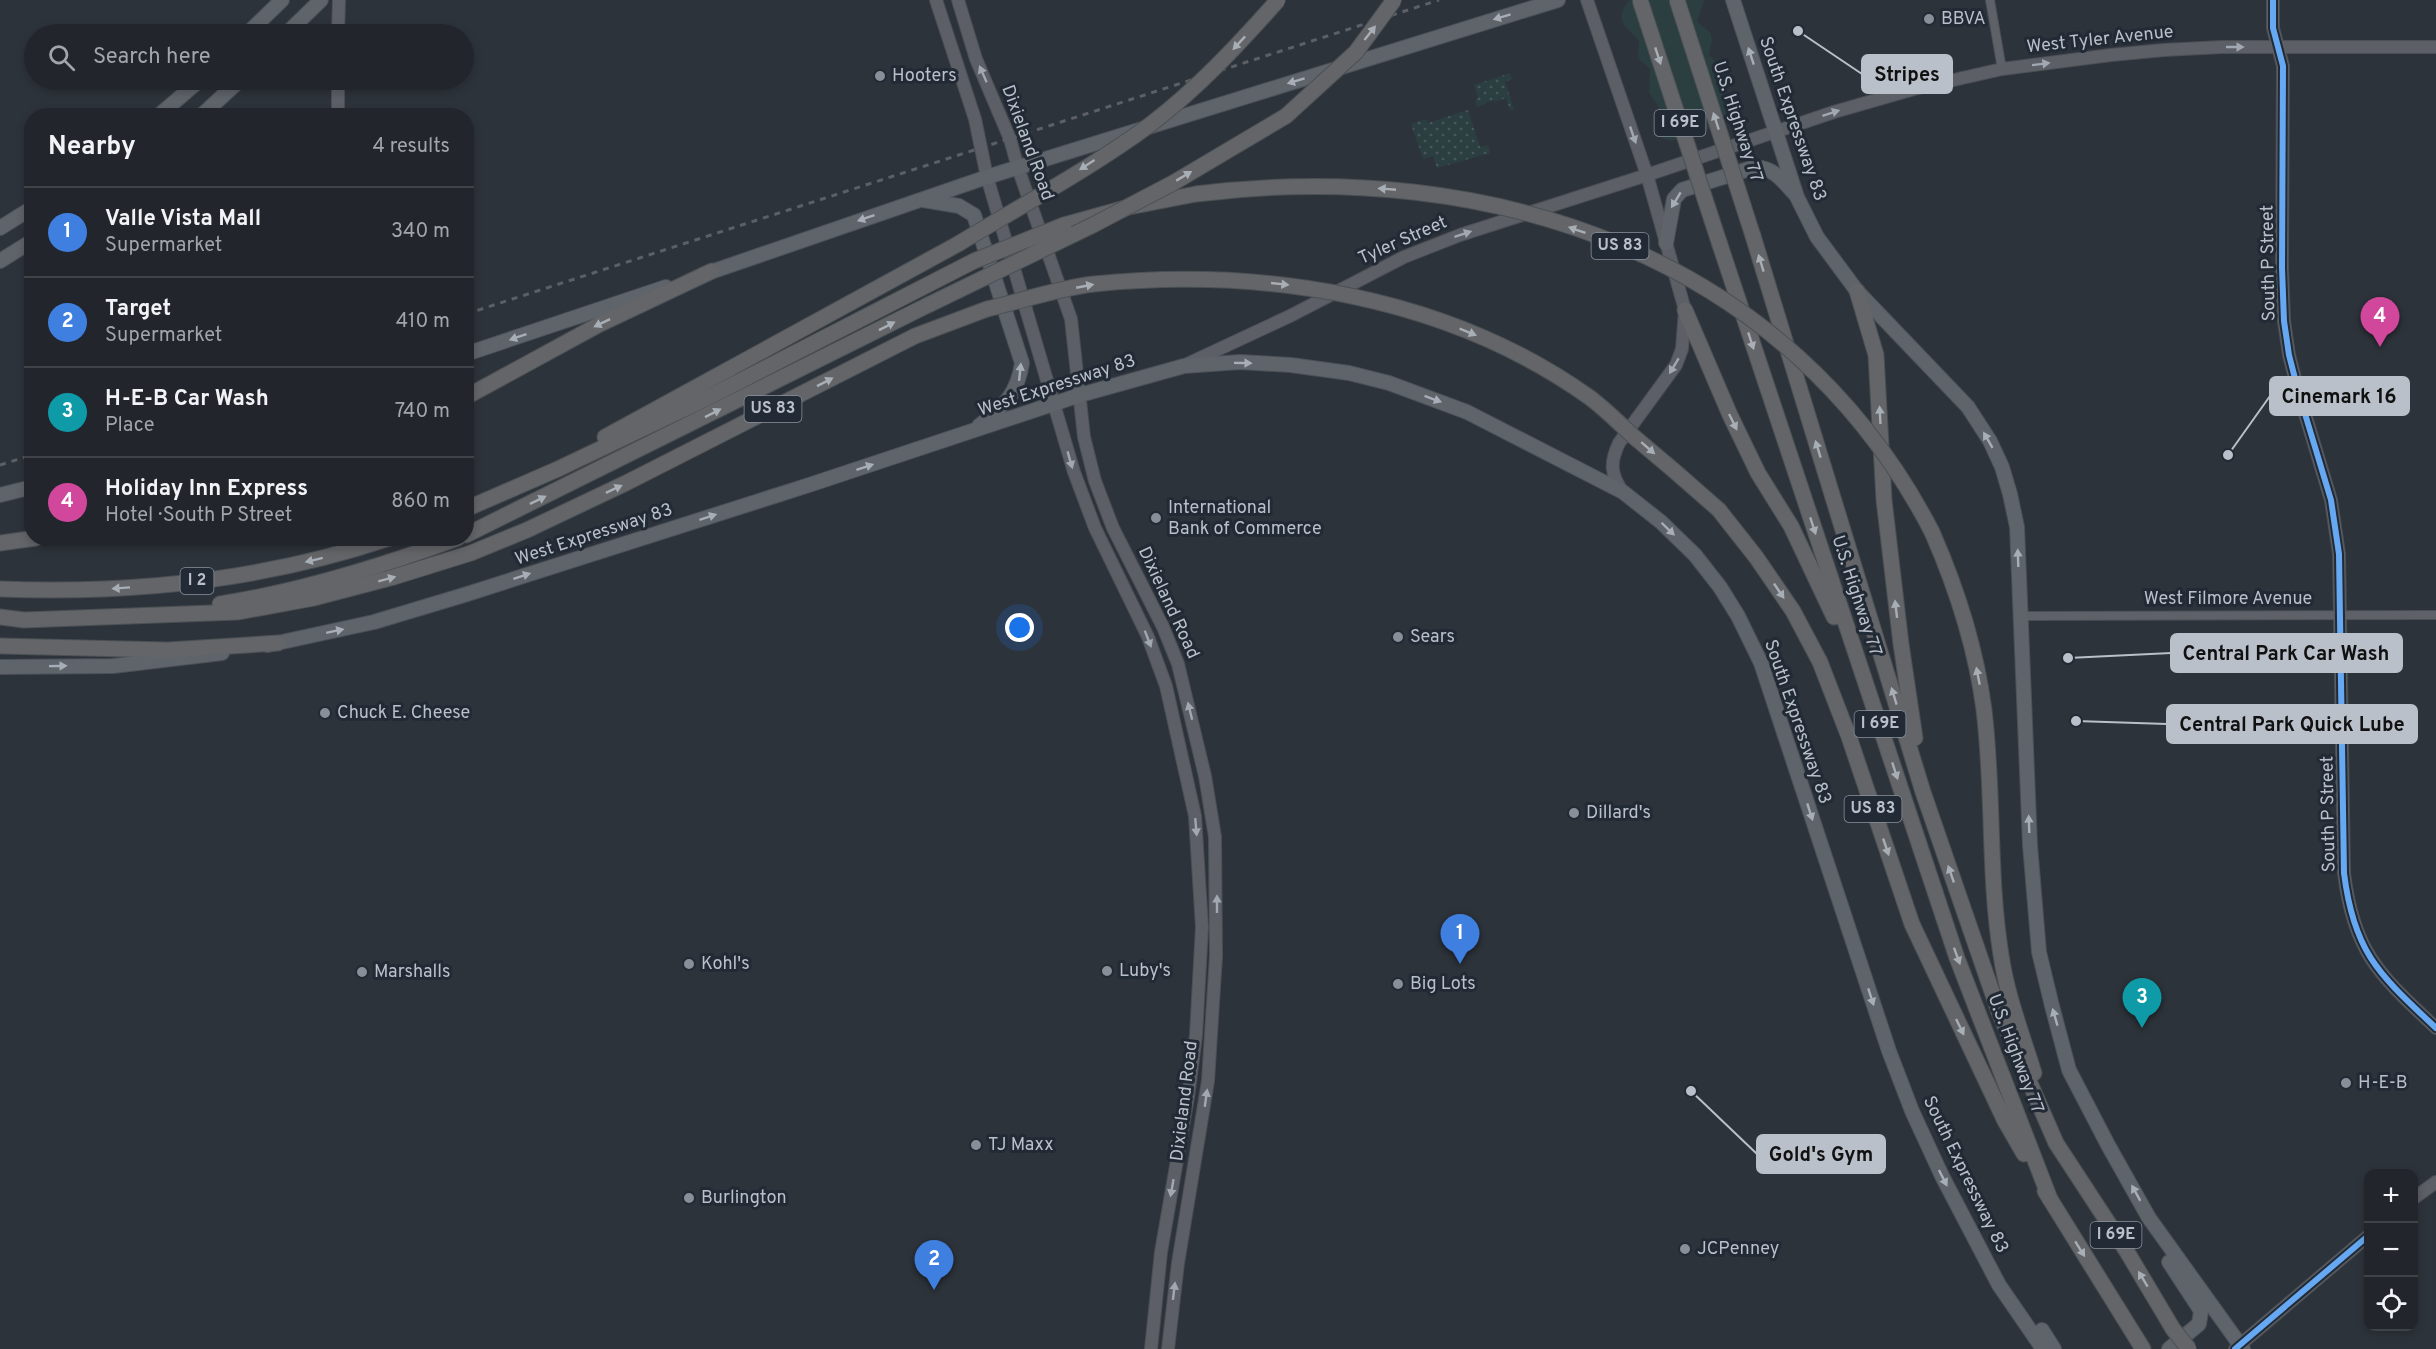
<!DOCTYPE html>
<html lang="en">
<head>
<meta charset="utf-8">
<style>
  :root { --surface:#22262c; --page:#2a2e34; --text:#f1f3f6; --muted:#a2a5a9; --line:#3f4348; --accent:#888f98 }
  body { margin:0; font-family:Overpass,sans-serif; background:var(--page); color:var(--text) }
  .controls { position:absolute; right:18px; bottom:18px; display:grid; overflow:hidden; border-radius:12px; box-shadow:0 3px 9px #0003 }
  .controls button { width:54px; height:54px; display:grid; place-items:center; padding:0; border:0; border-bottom:2px solid var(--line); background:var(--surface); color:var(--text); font:30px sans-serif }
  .you { position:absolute; left:1020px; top:628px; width:21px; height:21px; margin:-15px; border:4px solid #fff; border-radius:50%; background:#1a73e8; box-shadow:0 0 0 9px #1a73e833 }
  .badge { display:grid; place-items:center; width:39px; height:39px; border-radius:50%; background:var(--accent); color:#fff; font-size:20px; font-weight:700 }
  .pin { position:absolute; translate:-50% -50px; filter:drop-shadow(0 2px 3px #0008) }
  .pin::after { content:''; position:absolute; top:32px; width:21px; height:18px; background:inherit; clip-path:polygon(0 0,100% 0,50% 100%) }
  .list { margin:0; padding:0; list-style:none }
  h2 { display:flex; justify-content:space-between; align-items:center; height:78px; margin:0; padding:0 24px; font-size:26px }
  h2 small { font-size:20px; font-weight:400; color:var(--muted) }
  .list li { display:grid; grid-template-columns:39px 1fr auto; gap:18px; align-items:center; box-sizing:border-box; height:90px; padding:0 24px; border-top:2px solid var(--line) }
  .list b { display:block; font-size:22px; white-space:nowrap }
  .list p { margin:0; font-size:20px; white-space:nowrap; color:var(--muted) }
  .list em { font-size:20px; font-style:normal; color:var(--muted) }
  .icon { flex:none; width:33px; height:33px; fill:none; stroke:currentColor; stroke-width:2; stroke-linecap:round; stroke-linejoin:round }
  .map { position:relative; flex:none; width:2436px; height:1349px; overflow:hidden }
  .search { position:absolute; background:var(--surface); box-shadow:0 3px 9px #0003; left:24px; top:24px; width:450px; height:66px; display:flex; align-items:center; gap:15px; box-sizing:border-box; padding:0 21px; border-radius:33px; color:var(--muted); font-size:22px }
  .panel { position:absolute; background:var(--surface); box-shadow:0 3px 9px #0003; left:24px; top:108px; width:450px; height:438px; border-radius:24px }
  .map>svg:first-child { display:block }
  .green { fill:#2b3e40 }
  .garden { fill:url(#garden-dots) }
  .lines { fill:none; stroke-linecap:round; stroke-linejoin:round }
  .street-casing { stroke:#4b4f55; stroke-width:10 }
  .secondary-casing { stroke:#4b4f55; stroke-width:14 }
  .primary-casing { stroke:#4b5057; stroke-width:16 }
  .highway-casing { stroke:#4a5055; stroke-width:17 }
  .street { stroke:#5e6268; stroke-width:8 }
  .secondary { stroke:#5c6066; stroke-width:12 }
  .primary { stroke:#5f646a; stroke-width:14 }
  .highway { stroke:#636568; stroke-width:15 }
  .rail { stroke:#5c6066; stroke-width:3; stroke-dasharray:6 6; stroke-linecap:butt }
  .highway-bridge-casing { stroke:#4a5055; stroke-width:17; stroke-linecap:butt }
  .highway-bridge { stroke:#636568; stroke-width:15 }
  .cycleway-casing { stroke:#212a35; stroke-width:10 }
  .cycleway { stroke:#66a8f1; stroke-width:6 }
  .oneway { fill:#a7aeb7 }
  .oneway2 { fill:#a8aeb6 }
  .oneway3 { fill:#a2a8b1 }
  .poi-dot { fill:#888f98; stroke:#212a35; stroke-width:2 }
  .labels { text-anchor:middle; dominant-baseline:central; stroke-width:6; stroke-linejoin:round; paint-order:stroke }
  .shield { fill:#212a35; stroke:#8b939d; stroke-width:1.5 }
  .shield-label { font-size:16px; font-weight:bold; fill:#b9c0ca }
  .poi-label { font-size:18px; fill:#b9c0ca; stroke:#212a35; text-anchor:start }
  .street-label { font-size:18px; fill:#b9c0ca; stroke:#212a35 }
  .leader { fill:none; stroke:#b9c0ca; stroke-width:2 }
  .callout-dot { fill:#b9c0ca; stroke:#212a35; stroke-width:2 }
  .callout { fill:#b9c0ca; stroke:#b9c0ca; stroke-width:2 }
  .callout-label { font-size:20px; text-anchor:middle; font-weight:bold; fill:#111 }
</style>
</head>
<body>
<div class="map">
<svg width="2436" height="1349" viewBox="0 0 2436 1349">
  <defs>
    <pattern id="garden-dots" width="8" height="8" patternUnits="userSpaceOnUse" patternTransform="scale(1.5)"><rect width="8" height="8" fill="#2b3e40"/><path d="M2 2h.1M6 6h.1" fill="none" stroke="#48585a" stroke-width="1.8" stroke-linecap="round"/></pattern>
  </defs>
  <rect width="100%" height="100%" fill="#2d333a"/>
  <path class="green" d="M 1630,0 L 1704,0 L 1697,22 L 1711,33 L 1712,41 L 1709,55 L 1724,71 L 1722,90 L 1740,103 C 1740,126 1693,131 1675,140 C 1666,142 1660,138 1656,129 L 1659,107 L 1649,93 L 1650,69 L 1638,58 L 1639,41 C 1628,27 1611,20 1630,0 Z"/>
  <g class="garden">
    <polygon points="1510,73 1512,79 1505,82 1514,109 1510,110 1506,98 1494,102 1493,100 1477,107 1475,100 1478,98 1474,85"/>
    <polygon points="1468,110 1480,147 1488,145 1490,153 1437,168 1433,156 1423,159 1411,124 1426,119 1428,123"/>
  </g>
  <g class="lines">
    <defs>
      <g id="street">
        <polyline points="1990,0 2002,69"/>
        <polyline points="2020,616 2436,615"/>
      </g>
      <g id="secondary">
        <polyline points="936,0 975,119 987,177 1074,472 1095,528 1148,637 1166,686 1195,816 1202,927 1196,1035 1188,1097 1161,1252 1151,1349"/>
        <polyline points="958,0 976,59 1010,139 1018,168 1071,319 1084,437 1095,481 1113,528 1163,627 1178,664 1205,776 1215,837 1216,956 1208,1081 1178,1263 1168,1349"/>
        <path d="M 1587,0 L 1647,175 L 1685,310 L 1682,349 L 1676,365 L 1619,443 C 1610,462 1610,474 1623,492"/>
        <path d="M 2273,0 L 2273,28 L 2283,66 L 2282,268 L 2284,321 L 2289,355 L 2299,394 L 2331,500 L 2339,554 L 2344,873 C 2354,954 2380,975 2436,1028"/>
        <polyline points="338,34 339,0"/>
        <polyline points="338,80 338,116"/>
        <polyline points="1185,365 1290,316 1404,257 1460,235 1647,175 1834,112 1914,89 2002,69 2111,55 2164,50 2222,47 2436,47"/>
        <polyline points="2414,1198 2436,1182"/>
        <polyline points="2235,1349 2368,1236"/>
      </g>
      <g id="primary">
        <polyline points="1733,0 1797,197 1817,237 1857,291 1968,407 1990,441 2002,467 2010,494 2017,527 2030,845 2039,952 2052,1006 2069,1070 2108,1145 2149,1218 2243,1349"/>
        <polyline points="247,34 282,0"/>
        <polyline points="286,34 321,0"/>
        <polyline points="158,116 200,80"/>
        <polyline points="201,116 240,80"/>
        <path d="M 923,200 L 959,206 L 974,215 L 1022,363 C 1017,396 1003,406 979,426"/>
        <polyline points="0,228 32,208"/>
        <path d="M 1666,243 L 1674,199 L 1682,190 L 1755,167 C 1774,168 1782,180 1794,193"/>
        <polyline points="0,261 32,241"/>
        <polyline points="702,275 987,177 1558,0"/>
        <polyline points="466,354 666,287"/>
        <polyline points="0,495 32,487"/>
        <polyline points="268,645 374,622 464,595 809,485 1080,395 1184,366 1240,362 1291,365 1349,373 1389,383 1467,412 1623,492 1661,522 1695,555 1720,587 1738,616 1761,663 1889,1051 1912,1111 1942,1176 1999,1285 2043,1349"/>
        <polyline points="0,667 113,666 222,653"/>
        <polyline points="2169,1262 2201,1311 2199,1324 2169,1349"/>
        <polyline points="2042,1330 2054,1349"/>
      </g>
      <g id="highway">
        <polyline points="1064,225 1129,207 1196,194"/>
        <polyline points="1753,236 1923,792 1999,1012 2056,1143 2126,1250 2173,1329"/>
        <polyline points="1720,245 1957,958 2050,1199"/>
        <polyline points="1857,291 1876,355 1884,500 1901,644 1915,738"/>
        <polyline points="1685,310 1730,415 1758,473 1791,526 1834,617"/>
        <polyline points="466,397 600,324 712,271"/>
        <polyline points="605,437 958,244"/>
        <polyline points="466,509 558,469 703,400 974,261"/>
        <polyline points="1719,510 1756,557 1793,611 1820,662 1849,737 1912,924 2005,1121 2024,1154"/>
        <path d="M 1932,532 C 1957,589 1976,648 1984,710 C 1994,791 1988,874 2001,955 C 2007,996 2022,1034 2034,1073"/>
        <polyline points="466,535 926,306"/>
        <polyline points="0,543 36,538"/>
        <path d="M 0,589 C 131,594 265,580 390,538"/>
        <path d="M 220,604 C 302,591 380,567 458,538"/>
        <polyline points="0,617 24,620 238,612 314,598 394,577 471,553 527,530 626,483 915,336 987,309"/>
        <polyline points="0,646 168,650 278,643"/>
        <polyline points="2045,1191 2143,1349"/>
      </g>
    </defs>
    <use href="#street" class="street-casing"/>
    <use href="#secondary" class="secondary-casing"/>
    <use href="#primary" class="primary-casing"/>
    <use href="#highway" class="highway-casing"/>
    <use href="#street" class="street"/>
    <use href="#secondary" class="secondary"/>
    <use href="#primary" class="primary"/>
    <use href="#highway" class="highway"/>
    <g class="rail">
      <polyline points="466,314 1439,0"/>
      <polyline points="0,465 32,455"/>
    </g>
    <defs>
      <g id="highway-bridge">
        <polyline points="1640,0 1720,245"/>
        <polyline points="1677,0 1753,236"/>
        <path d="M 1196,194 C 1491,157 1789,255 1932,532"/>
        <path d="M 958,244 C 1022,205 1090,169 1151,124 C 1198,88 1239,44 1278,0"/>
        <polyline points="974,261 1064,225"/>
        <polyline points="926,306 1093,225 1173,183 1286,116 1356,52 1394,0"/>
        <path d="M 987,309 C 1021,301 1059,288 1094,284 C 1264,267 1447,296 1589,397 C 1604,408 1619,423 1633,436 C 1662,460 1691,485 1719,510"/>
        <polyline points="2173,1329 2189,1349"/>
      </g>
    </defs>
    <use href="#highway-bridge" class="highway-bridge-casing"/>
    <use href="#highway-bridge" class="highway-bridge"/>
    <defs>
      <g id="cycleway">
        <path d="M 2273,0 L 2273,28 L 2283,66 L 2282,268 L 2284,321 L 2289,355 L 2299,394 L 2331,500 L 2339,554 L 2344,873 C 2354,954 2380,975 2436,1028"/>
        <polyline points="2235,1349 2368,1236"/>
      </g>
    </defs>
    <use href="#cycleway" class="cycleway-casing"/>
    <use href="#cycleway" class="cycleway"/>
  </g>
  <defs><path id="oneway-solid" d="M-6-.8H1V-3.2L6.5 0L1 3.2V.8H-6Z" transform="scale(1.5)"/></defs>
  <g class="oneway">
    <use href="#oneway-solid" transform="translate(1502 17) rotate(163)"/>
    <use href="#oneway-solid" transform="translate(1751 56) rotate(-108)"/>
    <use href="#oneway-solid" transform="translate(1296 81) rotate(163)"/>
    <use href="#oneway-solid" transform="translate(1676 200) rotate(121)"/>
    <use href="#oneway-solid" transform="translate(866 218) rotate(161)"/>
    <use href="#oneway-solid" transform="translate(518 337) rotate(161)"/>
    <use href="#oneway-solid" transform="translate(1243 363) rotate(1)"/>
    <use href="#oneway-solid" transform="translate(1020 372) rotate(-84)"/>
    <use href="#oneway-solid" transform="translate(1433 399) rotate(20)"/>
    <use href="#oneway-solid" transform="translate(1988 440) rotate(-120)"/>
    <use href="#oneway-solid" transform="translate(865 467) rotate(-18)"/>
    <use href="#oneway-solid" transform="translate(708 517) rotate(-18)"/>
    <use href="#oneway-solid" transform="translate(1668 529) rotate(44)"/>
    <use href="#oneway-solid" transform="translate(2018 558) rotate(-92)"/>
    <use href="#oneway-solid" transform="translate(522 576) rotate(-18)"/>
    <use href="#oneway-solid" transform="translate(335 631) rotate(-12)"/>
    <use href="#oneway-solid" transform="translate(58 666) rotate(-1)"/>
    <use href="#oneway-solid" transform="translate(1810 812) rotate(72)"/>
    <use href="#oneway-solid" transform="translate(2029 824) rotate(-92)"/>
    <use href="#oneway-solid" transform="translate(1871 997) rotate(72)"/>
    <use href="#oneway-solid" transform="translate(2055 1017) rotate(-106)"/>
    <use href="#oneway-solid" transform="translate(1943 1178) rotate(63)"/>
    <use href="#oneway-solid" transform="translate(2136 1193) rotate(-119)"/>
  </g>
  <g class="oneway2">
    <use href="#oneway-solid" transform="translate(1370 33) rotate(-52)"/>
    <use href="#oneway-solid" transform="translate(1239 43) rotate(133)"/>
    <use href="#oneway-solid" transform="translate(1658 56) rotate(72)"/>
    <use href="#oneway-solid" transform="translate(1716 121) rotate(-108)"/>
    <use href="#oneway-solid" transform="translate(1087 165) rotate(147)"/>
    <use href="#oneway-solid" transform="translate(1184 176) rotate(-31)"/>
    <use href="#oneway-solid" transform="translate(1387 189) rotate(-175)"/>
    <use href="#oneway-solid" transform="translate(1577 230) rotate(-161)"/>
    <use href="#oneway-solid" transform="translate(1761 263) rotate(-107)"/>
    <use href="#oneway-solid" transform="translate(1280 284) rotate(6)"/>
    <use href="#oneway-solid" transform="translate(1085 286) rotate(-11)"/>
    <use href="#oneway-solid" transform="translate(602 323) rotate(154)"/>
    <use href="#oneway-solid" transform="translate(887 326) rotate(-27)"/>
    <use href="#oneway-solid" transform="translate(1468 332) rotate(22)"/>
    <use href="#oneway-solid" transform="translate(1751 341) rotate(72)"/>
    <use href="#oneway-solid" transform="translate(825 382) rotate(-27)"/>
    <use href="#oneway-solid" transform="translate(713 413) rotate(-27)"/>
    <use href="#oneway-solid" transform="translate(1880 415) rotate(-93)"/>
    <use href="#oneway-solid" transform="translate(1733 422) rotate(64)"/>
    <use href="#oneway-solid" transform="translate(1648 448) rotate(41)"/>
    <use href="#oneway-solid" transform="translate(1818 449) rotate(-107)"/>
    <use href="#oneway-solid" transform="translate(614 489) rotate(-25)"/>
    <use href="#oneway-solid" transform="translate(538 500) rotate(-26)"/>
    <use href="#oneway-solid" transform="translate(1813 526) rotate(72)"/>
    <use href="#oneway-solid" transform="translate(314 560) rotate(166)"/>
    <use href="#oneway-solid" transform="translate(387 579) rotate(-15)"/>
    <use href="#oneway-solid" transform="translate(121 588) rotate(176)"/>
    <use href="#oneway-solid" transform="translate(1779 591) rotate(56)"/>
    <use href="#oneway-solid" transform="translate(1896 609) rotate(-97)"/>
    <use href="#oneway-solid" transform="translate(1978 676) rotate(-101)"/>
    <use href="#oneway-solid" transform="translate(1894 696) rotate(-107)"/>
    <use href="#oneway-solid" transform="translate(1895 771) rotate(72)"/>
    <use href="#oneway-solid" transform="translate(1886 847) rotate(71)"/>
    <use href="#oneway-solid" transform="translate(1951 874) rotate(-109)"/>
    <use href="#oneway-solid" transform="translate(1957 956) rotate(70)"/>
    <use href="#oneway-solid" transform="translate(1960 1027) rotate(64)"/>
    <use href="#oneway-solid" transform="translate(2080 1249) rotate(58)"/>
    <use href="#oneway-solid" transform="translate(2143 1279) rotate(-121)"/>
  </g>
  <g class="oneway3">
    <use href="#oneway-solid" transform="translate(2235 47)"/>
    <use href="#oneway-solid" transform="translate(2041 64) rotate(-7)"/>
    <use href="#oneway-solid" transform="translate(983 74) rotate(-114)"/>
    <use href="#oneway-solid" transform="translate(1831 113) rotate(-18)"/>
    <use href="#oneway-solid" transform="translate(1633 135) rotate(71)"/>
    <use href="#oneway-solid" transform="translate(1463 234) rotate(-18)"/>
    <use href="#oneway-solid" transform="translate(1674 366) rotate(121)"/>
    <use href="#oneway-solid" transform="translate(1070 460) rotate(74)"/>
    <use href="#oneway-solid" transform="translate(1148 639) rotate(69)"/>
    <use href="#oneway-solid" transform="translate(1190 711) rotate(-104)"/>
    <use href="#oneway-solid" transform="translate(1196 827) rotate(85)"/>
    <use href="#oneway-solid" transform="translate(1217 904) rotate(-90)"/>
    <use href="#oneway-solid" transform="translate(1206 1098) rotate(-82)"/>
    <use href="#oneway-solid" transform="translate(1172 1188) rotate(100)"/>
    <use href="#oneway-solid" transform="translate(1174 1291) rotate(-83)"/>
  </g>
  <g class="poi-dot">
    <circle cx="1929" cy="19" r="6"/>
    <circle cx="880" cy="76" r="6"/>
    <circle cx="1156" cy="518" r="6"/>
    <circle cx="1398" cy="637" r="6"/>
    <circle cx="325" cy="713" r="6"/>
    <circle cx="1574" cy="813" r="6"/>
    <circle cx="689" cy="964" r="6"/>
    <circle cx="1107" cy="971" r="6"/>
    <circle cx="362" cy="972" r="6"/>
    <circle cx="1398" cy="984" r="6"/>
    <circle cx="2346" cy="1083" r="6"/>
    <circle cx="976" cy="1145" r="6"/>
    <circle cx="689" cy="1198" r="6"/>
    <circle cx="1685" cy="1249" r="6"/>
  </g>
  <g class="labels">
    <g class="shield">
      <rect x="1654.5" y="110" width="51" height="26" rx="4.5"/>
      <rect x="1591.5" y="233" width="57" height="26" rx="4.5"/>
      <rect x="744.5" y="396" width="57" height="26" rx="4.5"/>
      <rect x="180.5" y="568" width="33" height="26" rx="4.5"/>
      <rect x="1854.5" y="711" width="51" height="26" rx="4.5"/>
      <rect x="1844.5" y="796" width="57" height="26" rx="4.5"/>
      <rect x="2090.5" y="1222" width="51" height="26" rx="4.5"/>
    </g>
    <g class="shield-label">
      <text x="1680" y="123">I 69E</text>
      <text x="1620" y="246">US 83</text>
      <text x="773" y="409">US 83</text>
      <text x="197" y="581">I 2</text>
      <text x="1880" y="724">I 69E</text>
      <text x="1873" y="809">US 83</text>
      <text x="2116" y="1235">I 69E</text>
    </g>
    <g class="poi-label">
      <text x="1941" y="19">BBVA</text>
      <text x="892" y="76">Hooters</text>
      <text x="1168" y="508">International<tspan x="1168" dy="21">Bank of Commerce</tspan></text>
      <text x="1410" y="637">Sears</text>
      <text x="337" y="713">Chuck E. Cheese</text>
      <text x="1586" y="813">Dillard's</text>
      <text x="701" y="964">Kohl's</text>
      <text x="1119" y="971">Luby's</text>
      <text x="374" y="972">Marshalls</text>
      <text x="1410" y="984">Big Lots</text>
      <text x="2358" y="1083">H-E-B</text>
      <text x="988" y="1145">TJ Maxx</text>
      <text x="701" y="1198">Burlington</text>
      <text x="1697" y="1249">JCPenney</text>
    </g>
    <g class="street-label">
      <text transform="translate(2100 40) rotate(-6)">West Tyler Avenue</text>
      <text transform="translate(1792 119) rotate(71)">South Expressway 83</text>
      <text transform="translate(1737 122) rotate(72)">U.S. Highway 77</text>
      <text transform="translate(1027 143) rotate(70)">Dixieland Road</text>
      <text transform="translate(1403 241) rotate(-24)">Tyler Street</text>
      <text transform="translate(2269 263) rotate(-91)">South P Street</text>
      <text transform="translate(1057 386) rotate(-18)">West Expressway 83</text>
      <text transform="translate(594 535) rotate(-18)">West Expressway 83</text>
      <text transform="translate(1856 596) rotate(72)">U.S. Highway 77</text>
      <text x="2228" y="599">West Filmore Avenue</text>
      <text transform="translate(1168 603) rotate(65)">Dixieland Road</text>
      <text transform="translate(1797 722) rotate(71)">South Expressway 83</text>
      <text transform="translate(2329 814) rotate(-91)">South P Street</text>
      <text transform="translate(2015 1054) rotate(69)">U.S. Highway 77</text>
      <text transform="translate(1185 1101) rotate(-83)">Dixieland Road</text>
      <text transform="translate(1965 1175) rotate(64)">South Expressway 83</text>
    </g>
  </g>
  <path class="leader" d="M1798 31L1862 74M2228 455L2270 396M2068 658L2171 653M2076 721L2167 724M1691 1091L1757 1154"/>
  <g class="callout-dot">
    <circle cx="1798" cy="31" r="6"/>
    <circle cx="2228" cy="455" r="6"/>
    <circle cx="2068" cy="658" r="6"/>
    <circle cx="2076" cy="721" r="6"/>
    <circle cx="1691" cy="1091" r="6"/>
  </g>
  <g class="callout">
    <rect x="1862" y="55" width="90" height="38" rx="6"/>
    <rect x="2270" y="377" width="139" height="38" rx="6"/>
    <rect x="2171" y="634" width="231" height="38" rx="6"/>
    <rect x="2167" y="705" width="250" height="38" rx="6"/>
    <rect x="1757" y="1135" width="128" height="38" rx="6"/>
  </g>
  <g class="callout-label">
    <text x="1907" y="81">Stripes</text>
    <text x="2339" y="403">Cinemark 16</text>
    <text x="2286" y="660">Central Park Car Wash</text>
    <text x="2292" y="731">Central Park Quick Lube</text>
    <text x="1821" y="1161">Gold's Gym</text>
  </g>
</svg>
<div class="controls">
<button>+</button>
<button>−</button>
<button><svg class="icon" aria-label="locate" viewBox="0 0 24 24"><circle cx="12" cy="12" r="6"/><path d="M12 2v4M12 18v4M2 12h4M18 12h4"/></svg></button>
</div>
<div class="you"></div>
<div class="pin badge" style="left:1460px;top:964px;background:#3f7fe0">1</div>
<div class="pin badge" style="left:934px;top:1290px;background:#3f7fe0">2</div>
<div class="pin badge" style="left:2142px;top:1028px;background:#0f9aa8">3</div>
<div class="pin badge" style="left:2380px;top:347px;background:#d1479c">4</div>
<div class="search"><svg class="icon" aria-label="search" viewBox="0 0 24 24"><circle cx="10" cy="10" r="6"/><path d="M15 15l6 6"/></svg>Search here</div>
<section class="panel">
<h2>Nearby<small>4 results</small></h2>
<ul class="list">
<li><span class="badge" style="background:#3f7fe0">1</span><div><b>Valle Vista Mall</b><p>Supermarket</p></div><em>340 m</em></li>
<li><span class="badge" style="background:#3f7fe0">2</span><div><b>Target</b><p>Supermarket</p></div><em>410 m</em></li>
<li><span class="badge" style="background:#0f9aa8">3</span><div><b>H-E-B Car Wash</b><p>Place</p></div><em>740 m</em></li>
<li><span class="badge" style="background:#d1479c">4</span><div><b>Holiday Inn Express</b><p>Hotel · South P Street</p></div><em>860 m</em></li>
</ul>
</section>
</div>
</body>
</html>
